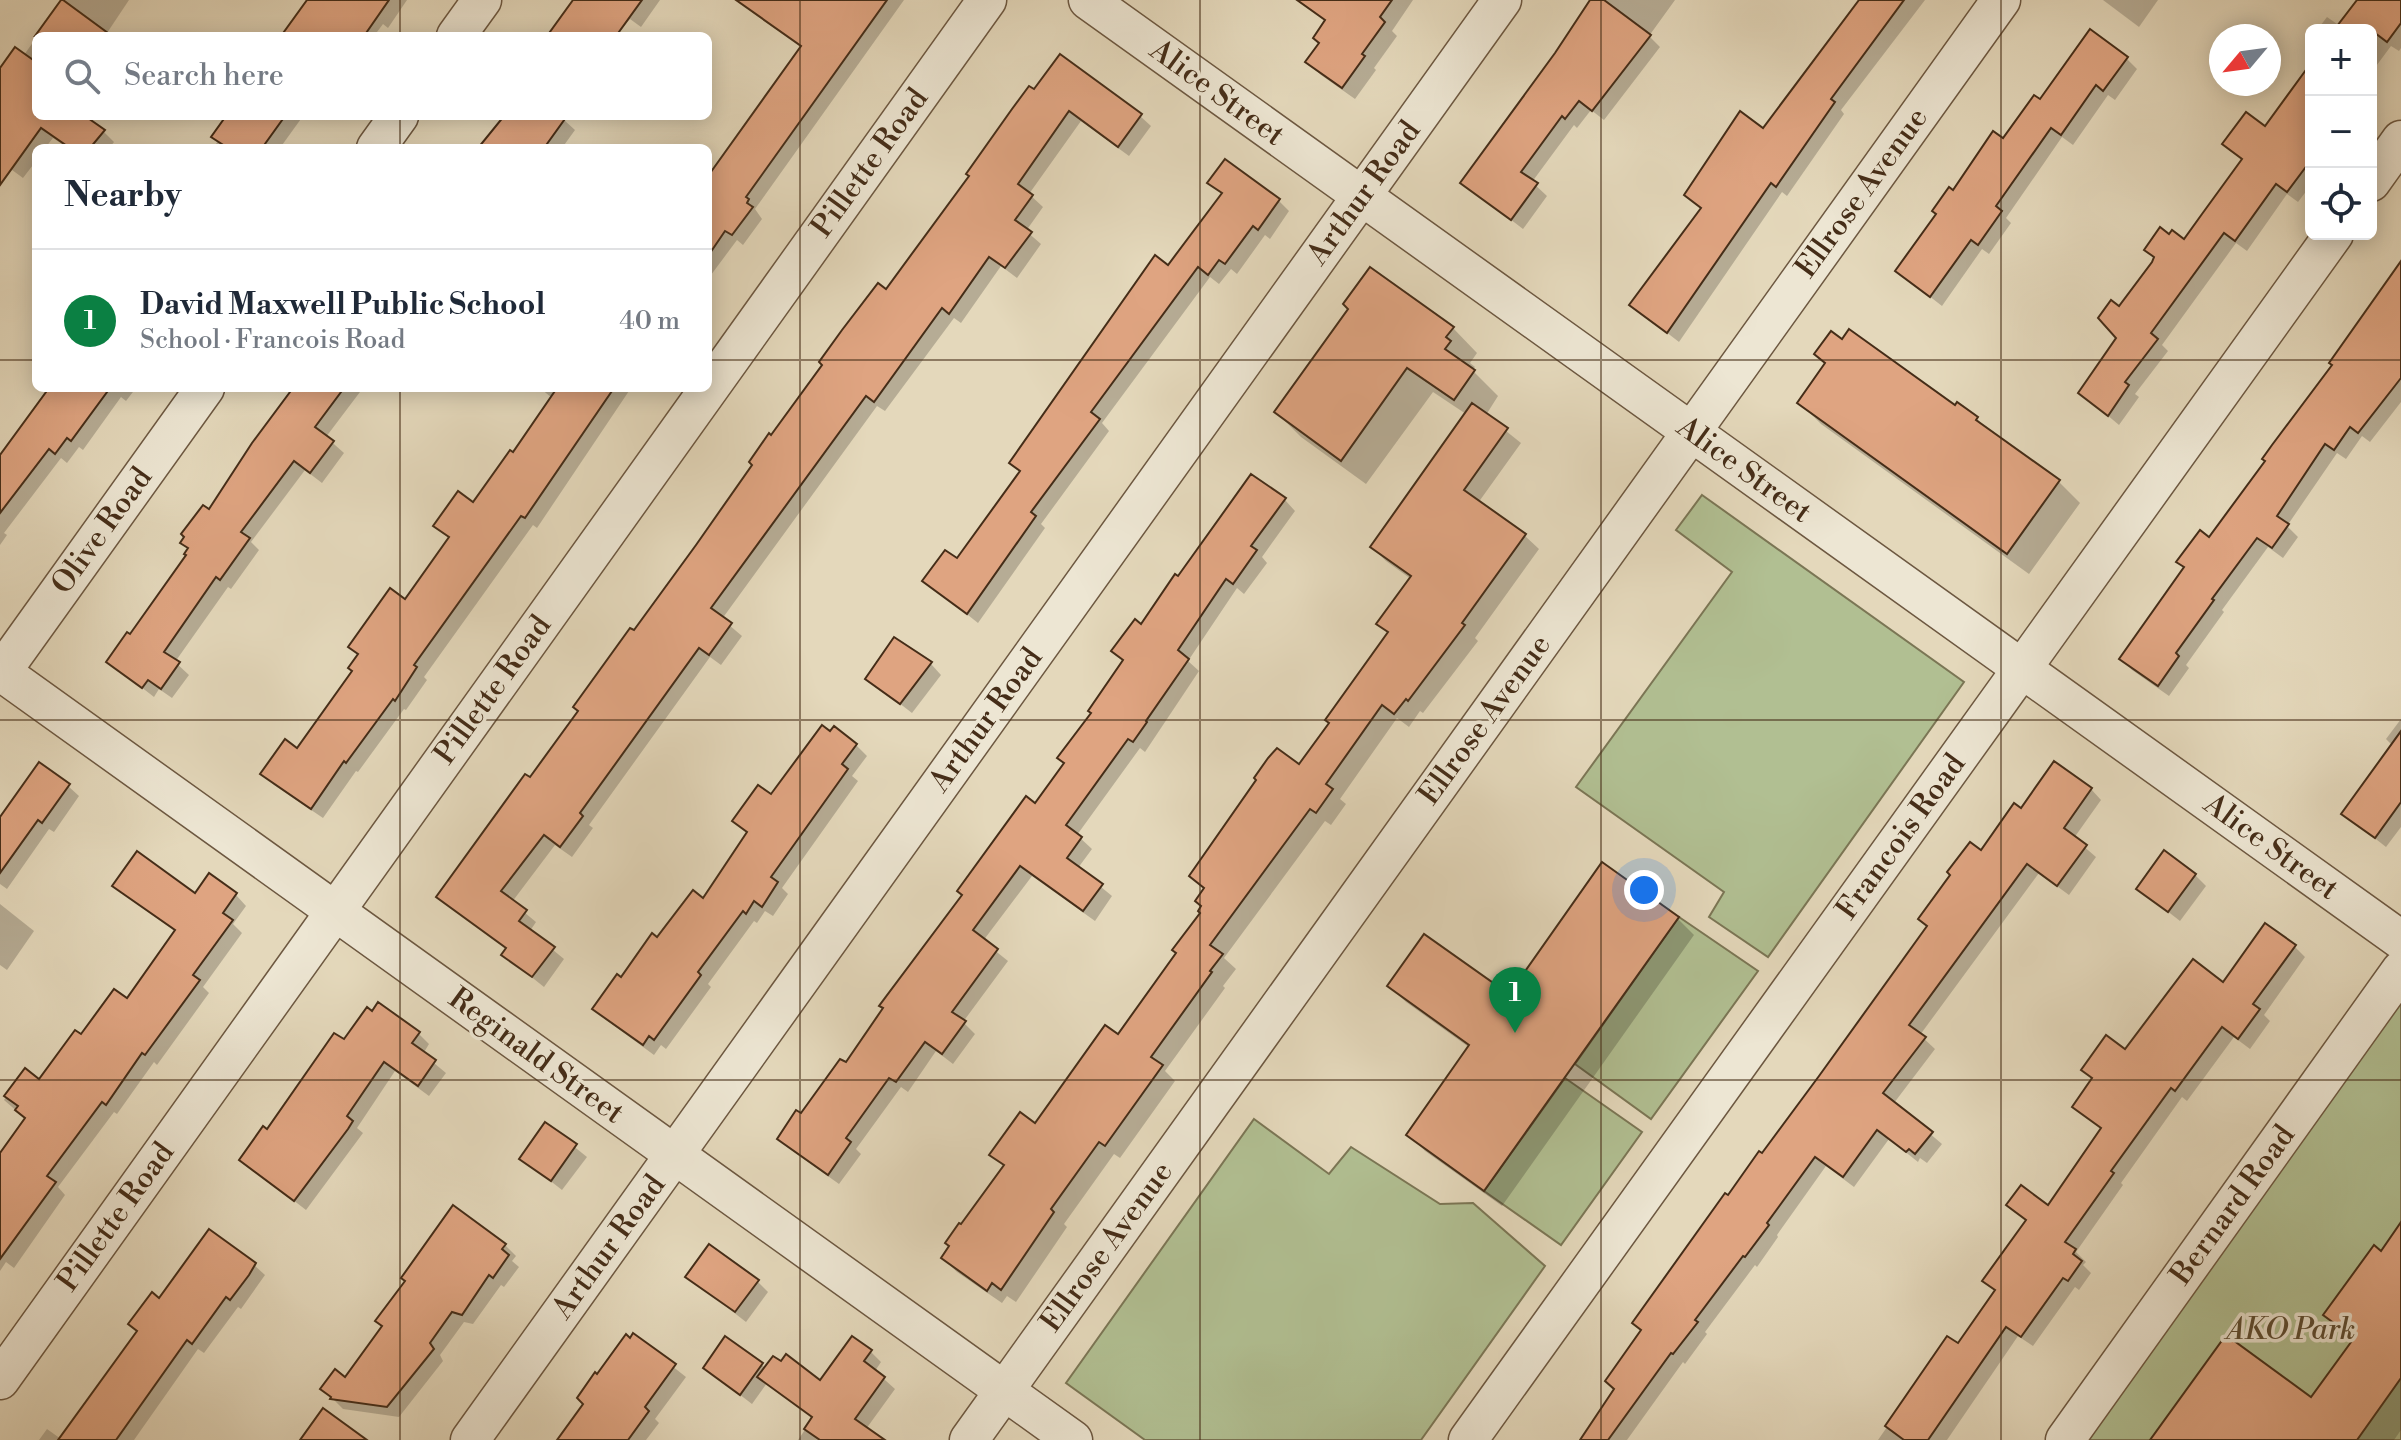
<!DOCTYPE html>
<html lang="en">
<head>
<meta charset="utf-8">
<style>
  :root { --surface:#fff; --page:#f6f6f7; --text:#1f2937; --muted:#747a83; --line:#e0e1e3; --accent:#0b8043 }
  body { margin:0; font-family:"Libre Bodoni",serif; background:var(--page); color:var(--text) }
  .controls { position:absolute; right:24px; top:24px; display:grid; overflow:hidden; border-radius:12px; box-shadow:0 4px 20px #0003 }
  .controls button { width:72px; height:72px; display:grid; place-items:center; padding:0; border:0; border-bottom:2px solid var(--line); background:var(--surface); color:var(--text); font:40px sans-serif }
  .compass { position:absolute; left:2209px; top:24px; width:72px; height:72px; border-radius:50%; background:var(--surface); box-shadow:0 4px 20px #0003; rotate:241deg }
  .you { position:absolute; left:1644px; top:890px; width:28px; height:28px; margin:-20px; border:6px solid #fff; border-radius:50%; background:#1a73e8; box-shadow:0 0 0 12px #1a73e833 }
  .badge { display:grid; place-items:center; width:52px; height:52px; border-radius:50%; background:var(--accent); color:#fff; font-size:26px; font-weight:700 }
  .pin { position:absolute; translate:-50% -66px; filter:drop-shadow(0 2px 4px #0008) }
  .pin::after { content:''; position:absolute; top:42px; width:28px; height:24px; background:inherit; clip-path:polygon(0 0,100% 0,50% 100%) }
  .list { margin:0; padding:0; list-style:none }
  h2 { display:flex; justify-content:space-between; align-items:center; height:104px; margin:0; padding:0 32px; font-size:34px }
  h2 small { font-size:26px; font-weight:400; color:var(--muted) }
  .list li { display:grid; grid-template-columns:52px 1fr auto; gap:24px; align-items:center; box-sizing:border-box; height:144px; padding:0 32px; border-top:2px solid var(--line) }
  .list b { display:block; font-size:30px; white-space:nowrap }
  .list p { margin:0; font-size:26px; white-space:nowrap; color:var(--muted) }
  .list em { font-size:26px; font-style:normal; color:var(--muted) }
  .icon { flex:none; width:44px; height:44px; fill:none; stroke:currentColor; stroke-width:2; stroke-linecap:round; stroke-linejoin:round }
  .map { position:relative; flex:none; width:2401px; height:1440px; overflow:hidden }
  .search { position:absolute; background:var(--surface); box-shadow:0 4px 20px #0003; left:32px; top:32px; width:680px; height:88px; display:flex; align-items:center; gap:20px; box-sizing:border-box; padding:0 28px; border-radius:12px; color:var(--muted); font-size:30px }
  .panel { position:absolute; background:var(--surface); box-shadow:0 4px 20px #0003; left:32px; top:144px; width:680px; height:248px; border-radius:12px }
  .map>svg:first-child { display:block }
  .green { fill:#b1bf92; stroke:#7b7655; stroke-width:2 }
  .shadow { fill:#0003 }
  .building { fill:#dfa481; stroke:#452d18; stroke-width:2 }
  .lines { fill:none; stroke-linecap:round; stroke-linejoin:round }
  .minor-casing { stroke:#6d5841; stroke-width:41 }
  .minor { stroke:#ede6d3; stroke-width:38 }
  .grid { fill:none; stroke:#452d18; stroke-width:2; stroke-opacity:0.55 }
  .labels { text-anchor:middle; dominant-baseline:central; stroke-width:7; stroke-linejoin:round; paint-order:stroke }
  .street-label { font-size:30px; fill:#452d18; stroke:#ede6d3 }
  .park-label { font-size:30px; font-style:italic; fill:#5b4a30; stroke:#ede6d3 }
</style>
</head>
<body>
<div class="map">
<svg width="2401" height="1440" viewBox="0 0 2401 1440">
  <rect width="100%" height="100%" fill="#e4d8bb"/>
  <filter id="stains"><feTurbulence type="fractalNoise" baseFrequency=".0025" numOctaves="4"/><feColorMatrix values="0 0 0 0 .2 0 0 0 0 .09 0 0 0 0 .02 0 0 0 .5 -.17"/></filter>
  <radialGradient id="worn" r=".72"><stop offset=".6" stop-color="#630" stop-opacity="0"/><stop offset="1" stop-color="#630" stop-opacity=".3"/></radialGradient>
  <g class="green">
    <polygon points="1702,495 1964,682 1768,957 1709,917 1724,892 1576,787 1732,572 1676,530"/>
    <polygon points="1679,917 1758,971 1651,1119 1575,1064"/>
    <polygon points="2401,991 2401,1440 2077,1440"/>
    <polygon points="1565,1078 1642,1132 1561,1245 1484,1191"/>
    <polygon points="1254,1119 1329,1174 1351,1147 1440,1204 1473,1203 1545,1266 1421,1440 1145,1440 1066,1383"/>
  </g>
  <g class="shadow">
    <polygon points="63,0 129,0 105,36 38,36"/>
    <polygon points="338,0 407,0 388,28 383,24 374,36 284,36"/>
    <polygon points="575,0 660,0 641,27 630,19 616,36 546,36"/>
    <polygon points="744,0 904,0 755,209 762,219 743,245 737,240 708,279 708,172 711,175 802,48 753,13 742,2"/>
    <polygon points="1322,0 1413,0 1392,31 1397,36 1374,68 1376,70 1355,99 1321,75 1308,62 1321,44 1326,22 1315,10"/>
    <polygon points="1592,0 1675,0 1649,36 1660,47 1604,120 1591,110 1577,128 1574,125 1532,182 1547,196 1523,229 1463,183 1557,54"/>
    <polygon points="1861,0 1925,0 1841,110 1844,114 1787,196 1782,192 1679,342 1631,305 1702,209 1686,195 1763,131"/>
    <polygon points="2103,0 2158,0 2139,27"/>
    <polygon points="2359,0 2401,0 2401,48 2399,51 2391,46 2371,73 2371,30 2317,30 2327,17 2340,26"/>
    <polygon points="36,38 36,116 81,116 104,132 114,142 111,146 114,148 68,148 53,138 45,148 36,148 36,161 23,178 8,167 0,178 0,71 24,55"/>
    <polygon points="2126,58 2137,69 2115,100 2108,95 2073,145 2062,137 2006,218 2011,223 1989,254 1982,249 1942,306 1897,271 1953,193 2041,102"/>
    <polygon points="2311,67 2311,185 2298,202 2287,194 2247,251 2236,243 2162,345 2168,351 2135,394 2139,397 2119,425 2081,393 2119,338 2120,308 2184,242 2243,161 2225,144 2265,129"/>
    <polygon points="1029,88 1140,116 1151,126 1129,156 1081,121 1029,194 1043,207 1026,231 1041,244 1017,278 1001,266 961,323 954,318 885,411 877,406 722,619 742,636 721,665 710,657 589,825 593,828 572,857 555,845 512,902 536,922 530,931 564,959 544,987 504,955 508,949 449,907 438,896 530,780 772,437 886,291 971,176"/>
    <polygon points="236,116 303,116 280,148 213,148"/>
    <polygon points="507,116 566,116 564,120 575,130 562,148 481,148"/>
    <polygon points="1210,183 1279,201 1289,211 1270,239 1265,235 1237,274 1231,269 1219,284 1210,277 1102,423 1109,431 1041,524 1045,528 978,623 925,581 957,561 1021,473 1011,462 1169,268 1223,195"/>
    <polygon points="2401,272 2401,402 2370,442 2362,436 2346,459 2337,453 2287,526 2298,537 2283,558 2268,547 2222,610 2224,612 2186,665 2189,668 2169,696 2132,670 2122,659"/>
    <polygon points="1453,328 1477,353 1470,363 1475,367 1472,370 1498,396 1486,415 1521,443 1478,503 1524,535 1539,549 1475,638 1478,641 1423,713 1420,711 1409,727 1397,718 1340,799 1346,804 1331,825 1325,821 1224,958 1236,969 1223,986 1225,988 1165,1071 1175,1081 1120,1158 1114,1154 1064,1224 1067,1227 1016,1302 1007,1296 1002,1303 957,1272 943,1258 1005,1167 992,1154 1035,1126 1119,1036 1178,953 1202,913 1205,890 1192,876 1299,767 1332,724 1389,634 1379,623 1411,579 1386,561 1372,547 1466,414 1433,392 1366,484 1301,437 1276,412"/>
    <polygon points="60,388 136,388 126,401 121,397 83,450 79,447 67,463 61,458 4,533 7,535 0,545 0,454 2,455"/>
    <polygon points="294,388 363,388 326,437 344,453 322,483 305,470 251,542 259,550 231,589 228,587 175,662 189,675 172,698 159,689 154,697 109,662 130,637 188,555 189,549 182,542 209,512"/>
    <polygon points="540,388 631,388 537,528 533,525 424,677 427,680 406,710 404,709 358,772 356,771 323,818 274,785 263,774 297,751 354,672 359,656 351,647 405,602 450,539 436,526 474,505 514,455 552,398"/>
    <polygon points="1799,402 1955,408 1977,419 1992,434 2059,482 2080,503 2029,574 1821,424"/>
    <polygon points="1285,500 1295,511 1262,557 1267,563 1244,594 1237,588 1188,661 1199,671 1145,752 1140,748 1077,835 1092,849 1078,868 1112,896 1095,921 1032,876 983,941 1008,961 963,1022 975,1034 953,1064 936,1051 908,1092 901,1087 856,1149 861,1154 839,1184 790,1149 779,1138 846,1065 1066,764 1124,662 1114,651 1142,627 1179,579"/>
    <polygon points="895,639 931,664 941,675 912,713 868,679"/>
    <polygon points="2401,719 2401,827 2386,847 2344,814 2392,745 2386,739"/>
    <polygon points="856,745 867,756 852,776 858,781 782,888 788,894 773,916 765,911 757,923 754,921 708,984 711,987 666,1049 661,1045 654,1055 605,1019 595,1009 658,940 703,901 748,833 734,821"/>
    <polygon points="68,786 79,796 54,832 49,829 7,889 0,884 0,821"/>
    <polygon points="2091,789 2101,800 2074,838 2096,857 2069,895 2039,873 1920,1035 1935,1049 1894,1103 1942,1144 1927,1163 1920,1158 1918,1162 1889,1139 1854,1187 1826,1166 1777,1235 1778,1237 1757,1267 1755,1265 1705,1332 1707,1334 1685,1364 1683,1362 1627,1440 1582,1440 1616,1390 1643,1331 1728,1198 1762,1156 1981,852 2021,810"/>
    <polygon points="2195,875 2206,886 2180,921 2139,889"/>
    <polygon points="115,885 195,895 236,895 246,906 233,924 242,933 203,987 209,993 157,1065 154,1062 117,1114 114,1112 58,1187 65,1195 14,1268 6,1262 0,1271 0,1156 27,1120 4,1100 25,1071 40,1082 82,1037 127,1000 176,932 126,896"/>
    <polygon points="0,904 34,931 7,970 0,965"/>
    <polygon points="1678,919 1694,935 1502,1206 1425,1151 1409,1134 1470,1048 1406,1002 1389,986 1509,997"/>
    <polygon points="2294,946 2305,957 2264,1015 2270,1021 2250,1049 2234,1037 2187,1101 2182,1097 2121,1183 2123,1185 2076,1252 2086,1262 2083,1265 2091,1273 2079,1290 2075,1287 2033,1346 2018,1336 1947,1440 1878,1440 1948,1339 1958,1346 1996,1292 1985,1281 2028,1222 2009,1205 2049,1208 2102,1130 2074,1106 2093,1080 2083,1070 2126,1052 2224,984"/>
    <polygon points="373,1014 419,1034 429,1044 423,1054 446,1073 429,1096 395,1071 357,1128 363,1133 306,1210 241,1160 344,1042"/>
    <polygon points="546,1124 587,1157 562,1190 521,1158"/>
    <polygon points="2401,1226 2401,1430 2394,1440 2153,1440 2312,1400 2354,1342 2326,1315 2381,1253"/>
    <polygon points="505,1245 516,1256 512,1261 519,1267 504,1287 501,1285 473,1324 464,1322 440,1355 443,1361 399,1417 343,1409 323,1389 346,1380"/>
    <polygon points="254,1265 265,1275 241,1309 238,1307 204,1353 198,1349 134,1440 39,1440 47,1429 61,1439 159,1300"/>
    <polygon points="687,1276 757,1281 768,1292 746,1322"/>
    <polygon points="634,1336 686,1377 655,1419 659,1423 646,1440 560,1440 585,1404 598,1377"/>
    <polygon points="871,1352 881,1362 875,1371 895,1389 866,1429 881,1440 798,1440 813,1418 767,1383 752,1404 705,1368 762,1365 766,1369 821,1383"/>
  </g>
  <g class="building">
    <polygon points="61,0 63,0 112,36 35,36"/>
    <polygon points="307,0 389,0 364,36 281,36"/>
    <polygon points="573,0 642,0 616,36 547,36"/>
    <polygon points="736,0 887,0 746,197 749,199 747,203 753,207 732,235 725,231 708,256 708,176 801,46"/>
    <polygon points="1297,0 1392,0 1380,17 1385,22 1362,54 1365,56 1342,88 1305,62 1319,43 1313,38 1325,20"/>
    <polygon points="1590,0 1604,0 1651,35 1592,111 1579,101 1565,119 1562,116 1521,172 1538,183 1511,220 1460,183 1555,53"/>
    <polygon points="1859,0 1904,0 1831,99 1835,102 1776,187 1771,183 1667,333 1629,305 1701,208 1684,195 1740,111 1763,128"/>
    <polygon points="2357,0 2401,0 2401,23 2387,42 2371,30 2334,30"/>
    <polygon points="2090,29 2128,57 2103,91 2096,85 2061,135 2051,128 1996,206 2002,211 1978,245 1971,240 1930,297 1895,271 1936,214 1932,211 1949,187 1953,190 1993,131 2003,138 2034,95 2040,99"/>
    <polygon points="15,47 36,62 36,116 85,116 105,130 90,148 70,148 41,128 0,185 0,68"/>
    <polygon points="1060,54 1142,114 1118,147 1069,111 1018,184 1033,195 1015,220 1032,232 1005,268 989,257 949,314 942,308 874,402 866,396 711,608 732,623 709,655 699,648 580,813 583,816 560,847 544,835 501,891 527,910 519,921 555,947 532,977 501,955 506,948 436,897 525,774 530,777 578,711 573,707 630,628 634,630 696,545 752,465 749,462 769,433 771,435 822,365 819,362 842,330 878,283 886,289 969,176 966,174 1012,109 1029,86 1034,89"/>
    <polygon points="2311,63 2311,160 2287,192 2276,184 2235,241 2224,233 2151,333 2158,339 2125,382 2129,385 2108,416 2078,393 2116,338 2098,318 2111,300 2119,306 2152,262 2154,257 2144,250 2160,227 2169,234 2172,230 2184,239 2202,214 2242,159 2222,144 2246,112 2265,126"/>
    <polygon points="226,116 285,116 262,148 228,148 211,137"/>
    <polygon points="504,116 567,116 544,148 478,148"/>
    <polygon points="1225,159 1280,199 1258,230 1253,226 1225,264 1219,260 1208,275 1198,267 1091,412 1100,419 1031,512 1036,516 967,614 922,581 945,550 957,558 1020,471 1009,463 1155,255 1168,265 1222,193 1207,183"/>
    <polygon points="2401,261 2401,378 2358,433 2350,427 2334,450 2325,444 2277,516 2289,524 2272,548 2257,538 2212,599 2214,600 2176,653 2179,656 2158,686 2119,659 2184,567 2176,562 2200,530 2209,537 2265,461 2262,459 2272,445 2332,365 2329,363"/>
    <polygon points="1370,267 1454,327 1446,337 1451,341 1445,349 1475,370 1454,400 1407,368 1341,461 1274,412 1348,309 1343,304"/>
    <polygon points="1849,329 1955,405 1957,402 1978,417 1976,420 2060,480 2007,554 1797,403 1825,363 1814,354 1831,331 1842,339"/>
    <polygon points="49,388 110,388 71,441 67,438 55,454 49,449 0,513 0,455"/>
    <polygon points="293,388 344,388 315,427 334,441 310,473 294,461 241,532 250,538 220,580 216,577 164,652 180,662 161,689 148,680 142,688 106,662 127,632 130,634 186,555 184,554 188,548 180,543 184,537 181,534 203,505 209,509 252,443"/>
    <polygon points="557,388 614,388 525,518 521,516 414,665 417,667 395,701 393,699 346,763 344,761 311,809 260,774 285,739 297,748 352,671 348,668 358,654 348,647 390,588 405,599 449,537 433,526 458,491 473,502 510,450 513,452"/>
    <polygon points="1472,403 1508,428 1464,490 1526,534 1462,623 1465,625 1408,701 1406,699 1394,714 1382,705 1326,784 1333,789 1316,813 1310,809 1210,945 1223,954 1210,971 1212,972 1151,1057 1163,1065 1105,1146 1099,1142 1051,1209 1054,1212 1001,1290 992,1283 987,1291 941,1258 949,1246 945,1243 959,1223 961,1224 1004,1165 989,1155 1020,1112 1035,1123 1105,1025 1118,1034 1176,953 1172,950 1200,913 1198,911 1201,906 1195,901 1204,888 1189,876 1256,780 1254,778 1268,758 1277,748 1299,764 1329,723 1325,720 1388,632 1376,624 1411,576 1370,547"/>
    <polygon points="1251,474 1286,498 1251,546 1257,550 1233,584 1226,579 1178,650 1189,659 1146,721 1147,722 1133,742 1128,739 1066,825 1082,837 1067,858 1103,884 1083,911 1020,866 973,930 998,949 952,1012 966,1021 942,1054 925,1042 896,1082 889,1078 846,1138 851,1142 828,1175 777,1139 796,1110 801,1113 840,1059 846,1062 883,1008 879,1006 962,895 957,891 1026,796 1035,803 1064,763 1057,758 1091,713 1088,711 1123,660 1111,651 1135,619 1141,624 1175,574 1178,576"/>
    <polygon points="894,637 932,662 900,704 865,679"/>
    <polygon points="822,725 830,731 834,726 857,744 842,764 848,769 771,877 778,882 762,907 754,901 746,914 743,911 698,972 701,975 654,1040 649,1036 643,1045 592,1009 617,974 621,977 652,933 657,937 693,890 703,898 747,832 732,821 758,785 771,794"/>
    <polygon points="2401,731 2401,802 2375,838 2341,814"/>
    <polygon points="2054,761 2092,788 2064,828 2087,845 2057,886 2027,864 1909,1025 1926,1037 1883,1093 1933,1132 1915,1154 1909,1149 1906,1152 1877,1130 1843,1177 1815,1157 1767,1223 1769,1225 1745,1257 1743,1256 1695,1320 1698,1322 1673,1354 1671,1353 1608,1440 1580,1440 1614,1389 1605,1381 1641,1330 1632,1323 1725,1193 1728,1195 1759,1151 1762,1153 1819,1076 1927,926 1918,919 1950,875 1947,872 1970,842 1981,850 2014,803 2021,808"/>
    <polygon points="39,762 70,784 42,823 38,820 0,873 0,817"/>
    <polygon points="2164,850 2196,874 2168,912 2136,889"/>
    <polygon points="137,851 195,893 209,873 237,893 223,913 233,920 193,975 200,980 145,1055 142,1053 106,1105 102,1102 47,1176 56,1182 0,1259 0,1153 25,1118 15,1110 18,1106 4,1096 25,1068 39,1079 75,1030 81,1034 114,989 127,998 175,930 112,886"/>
    <polygon points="1602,862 1679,917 1484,1191 1406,1135 1469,1045 1387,986 1424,934 1509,994"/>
    <polygon points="2265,923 2296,945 2253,1004 2260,1009 2238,1039 2222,1027 2175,1091 2171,1088 2111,1171 2114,1173 2065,1242 2076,1249 2073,1254 2082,1261 2068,1281 2063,1278 2021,1337 2006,1327 1928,1440 1904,1440 1885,1426 1947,1336 1958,1343 1995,1290 1982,1281 2026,1220 2006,1205 2021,1185 2048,1205 2101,1128 2072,1107 2092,1078 2081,1070 2106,1035 2125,1049 2193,959 2223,982"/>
    <polygon points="378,1002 420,1032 412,1043 436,1060 418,1086 384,1062 347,1116 353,1121 348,1129 294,1201 239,1160 263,1126 267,1129 334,1033 344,1039 367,1007 372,1011"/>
    <polygon points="545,1122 577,1144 551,1181 519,1159"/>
    <polygon points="453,1205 506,1244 502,1249 509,1255 493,1278 489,1275 462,1315 452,1312 430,1343 434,1349 387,1407 330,1399 331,1397 320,1389 335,1369 345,1377 382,1326 375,1321 405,1281 401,1278"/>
    <polygon points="2401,1222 2401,1378 2357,1440 2150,1440 2226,1335 2311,1397 2354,1338 2323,1315 2374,1245 2381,1251"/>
    <polygon points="209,1229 256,1263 249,1275 230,1300 226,1297 192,1344 187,1340 116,1440 58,1440 137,1331 128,1324 152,1292 159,1298"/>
    <polygon points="709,1244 759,1280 735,1312 685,1277"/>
    <polygon points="633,1333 676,1364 645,1407 649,1411 628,1440 557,1440 583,1404 577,1398 595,1372 597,1374 626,1334 630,1338"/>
    <polygon points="725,1336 763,1363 740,1395 703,1368"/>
    <polygon points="852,1336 872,1350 864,1361 885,1377 855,1419 885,1440 820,1440 804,1429 812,1417 757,1377 773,1356 781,1361 786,1354 820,1380"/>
    <polygon points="323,1408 367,1440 300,1440"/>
  </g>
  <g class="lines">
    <defs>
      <g id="minor">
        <polyline points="1088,0 2401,940"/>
        <polyline points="456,36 482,0"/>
        <polyline points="376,148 399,116"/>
        <polyline points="2371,182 2401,140"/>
        <polyline points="0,671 1073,1440"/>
        <polyline points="0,674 205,388"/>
        <polyline points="0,1380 987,0"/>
        <polyline points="470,1440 1502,0"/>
        <polyline points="969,1440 2001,0"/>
        <polyline points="1468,1440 2334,234"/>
        <polyline points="2065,1440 2401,970"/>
      </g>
    </defs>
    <use href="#minor" class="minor-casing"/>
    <use href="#minor" class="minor"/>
  </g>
  <path class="grid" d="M 400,0 L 400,36M 800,0 L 800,1440M 1200,0 L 1200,1440M 1601,0 L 1601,1440M 2001,0 L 2001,1440M 400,116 L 400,148M 0,360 L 36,360M 708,360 L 2401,360M 400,388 L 400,1440M 0,720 L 2401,720M 0,1080 L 2401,1080"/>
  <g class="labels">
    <g class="street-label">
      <text transform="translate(1217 93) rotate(36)">Alice Street</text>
      <text transform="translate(870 163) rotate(-54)">Pillette Road</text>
      <text transform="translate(1364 193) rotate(-54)">Arthur Road</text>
      <text transform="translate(1862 193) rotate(-54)">Ellrose Avenue</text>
      <text transform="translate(1744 470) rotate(36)">Alice Street</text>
      <text transform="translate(102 531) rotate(-54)">Olive Road</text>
      <text transform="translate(493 690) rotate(-54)">Pillette Road</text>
      <text transform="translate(986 720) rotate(-54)">Arthur Road</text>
      <text transform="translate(1485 720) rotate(-54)">Ellrose Avenue</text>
      <text transform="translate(1901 837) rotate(-54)">Francois Road</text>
      <text transform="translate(2271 847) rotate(36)">Alice Street</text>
      <text transform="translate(536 1056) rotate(36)">Reginald Street</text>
      <text transform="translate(2233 1205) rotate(-54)">Bernard Road</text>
      <text transform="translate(116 1217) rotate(-54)">Pillette Road</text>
      <text transform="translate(609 1247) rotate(-54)">Arthur Road</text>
      <text transform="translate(1107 1247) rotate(-54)">Ellrose Avenue</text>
    </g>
    <g class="park-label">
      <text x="2291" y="1330">AKO Park</text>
    </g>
  </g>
  <rect width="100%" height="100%" filter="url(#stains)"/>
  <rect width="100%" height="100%" fill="url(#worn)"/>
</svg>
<div class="controls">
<button>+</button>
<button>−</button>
<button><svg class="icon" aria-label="locate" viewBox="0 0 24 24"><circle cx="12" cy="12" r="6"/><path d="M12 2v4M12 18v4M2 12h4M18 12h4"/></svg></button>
</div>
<svg class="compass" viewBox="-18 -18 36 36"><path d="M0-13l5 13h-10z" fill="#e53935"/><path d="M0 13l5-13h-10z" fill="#747a83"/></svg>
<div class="you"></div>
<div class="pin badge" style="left:1515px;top:1033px">1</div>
<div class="search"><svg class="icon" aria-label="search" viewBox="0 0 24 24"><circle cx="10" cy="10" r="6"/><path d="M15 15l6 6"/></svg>Search here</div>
<section class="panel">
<h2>Nearby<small></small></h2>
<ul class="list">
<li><span class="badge">1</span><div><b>David Maxwell Public School</b><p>School · Francois Road</p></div><em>40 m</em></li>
</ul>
</section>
</div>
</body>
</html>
